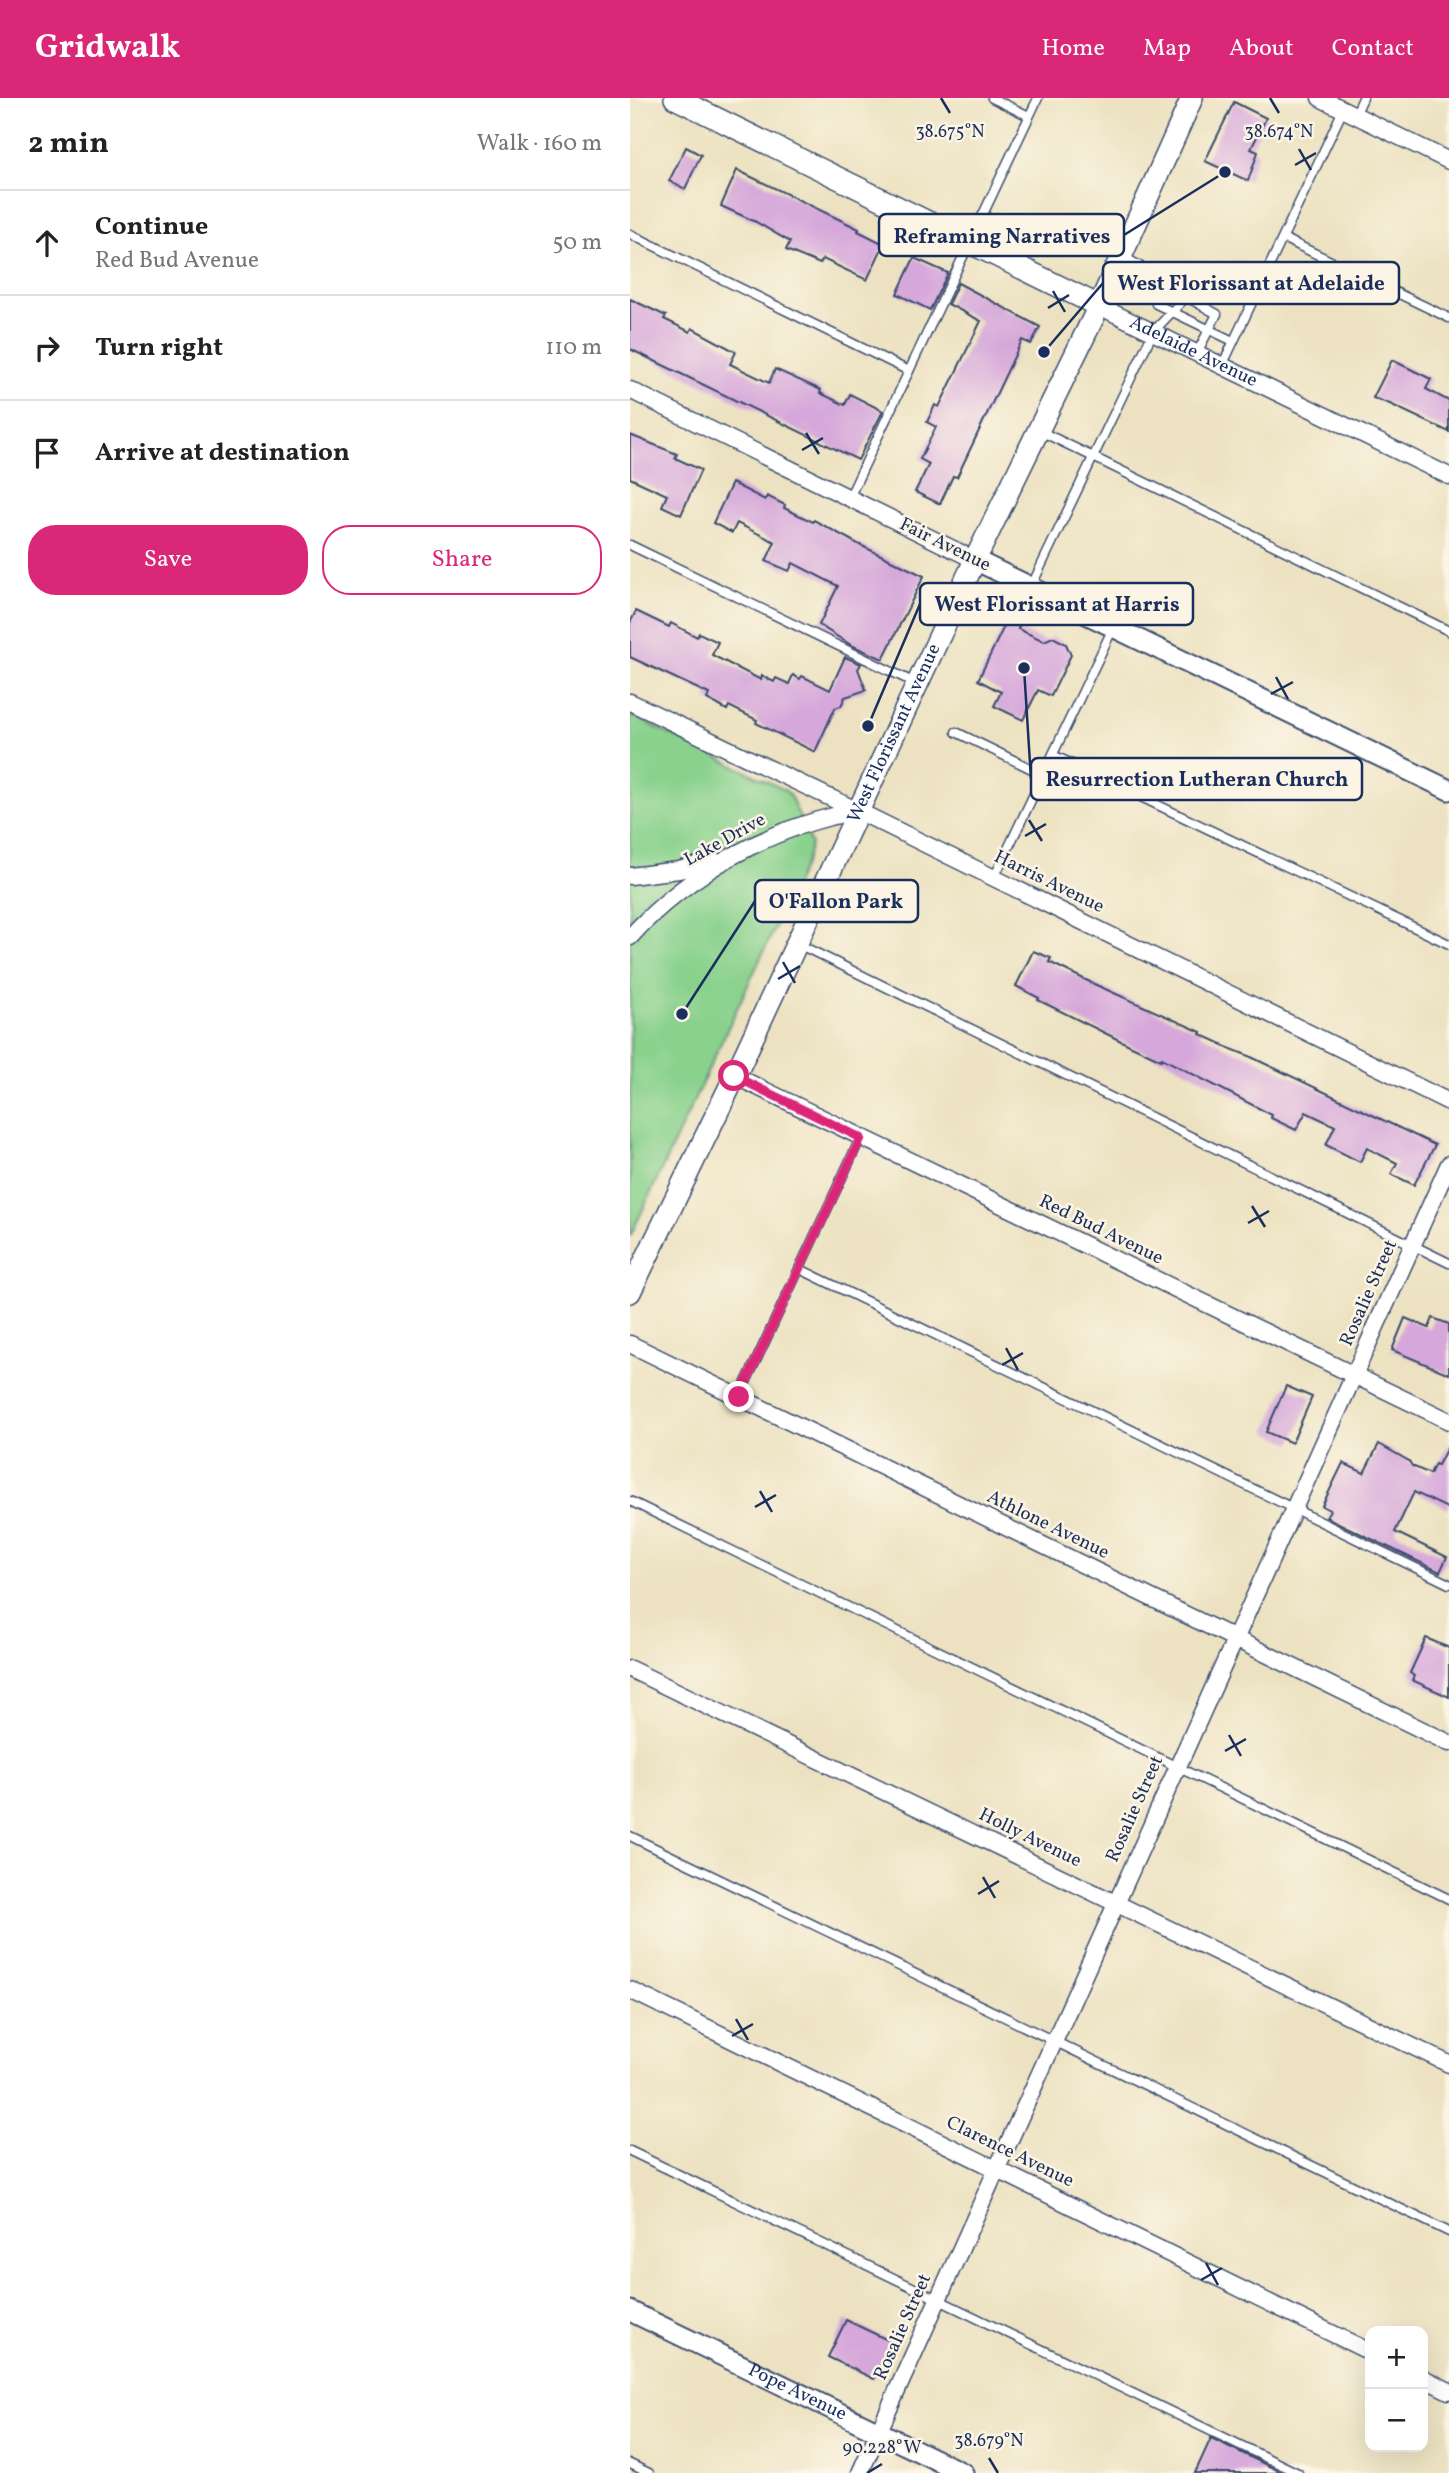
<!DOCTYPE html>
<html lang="en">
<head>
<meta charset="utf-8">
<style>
  :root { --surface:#fff; --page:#f6f6f6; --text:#222; --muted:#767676; --line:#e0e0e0; --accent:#db2777 }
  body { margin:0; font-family:Vollkorn,serif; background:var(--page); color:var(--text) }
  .controls { position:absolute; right:21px; bottom:21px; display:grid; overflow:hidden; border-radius:14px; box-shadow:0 7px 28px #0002 }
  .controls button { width:63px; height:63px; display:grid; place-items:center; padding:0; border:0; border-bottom:2px solid var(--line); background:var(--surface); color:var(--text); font:35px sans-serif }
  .stop { position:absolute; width:21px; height:21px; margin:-16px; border:5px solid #db2777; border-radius:50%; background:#fff }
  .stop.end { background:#db2777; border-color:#fff; box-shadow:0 2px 7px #0008 }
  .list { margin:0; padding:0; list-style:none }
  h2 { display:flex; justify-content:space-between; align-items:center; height:91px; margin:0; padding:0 28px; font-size:30px }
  h2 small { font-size:23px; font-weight:400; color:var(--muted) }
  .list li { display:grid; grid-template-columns:46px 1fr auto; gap:21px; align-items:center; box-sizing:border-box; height:105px; padding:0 28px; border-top:2px solid var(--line) }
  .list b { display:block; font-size:26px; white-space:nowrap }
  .list p { margin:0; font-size:23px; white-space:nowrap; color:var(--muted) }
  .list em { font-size:23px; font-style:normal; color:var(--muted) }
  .actions { display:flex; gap:14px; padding:21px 28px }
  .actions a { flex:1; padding:16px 0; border:2px solid var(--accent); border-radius:28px; text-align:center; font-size:24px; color:var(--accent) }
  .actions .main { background:var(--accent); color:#fff }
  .icon { flex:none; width:38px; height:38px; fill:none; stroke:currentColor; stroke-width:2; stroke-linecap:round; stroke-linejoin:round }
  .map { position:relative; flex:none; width:819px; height:2375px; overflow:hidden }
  header { display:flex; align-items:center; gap:42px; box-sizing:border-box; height:98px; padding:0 35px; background:var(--accent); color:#fff }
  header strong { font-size:33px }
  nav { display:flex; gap:38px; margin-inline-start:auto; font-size:24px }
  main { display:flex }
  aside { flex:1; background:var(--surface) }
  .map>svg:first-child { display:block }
  .green { fill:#89d18d; stroke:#528076; stroke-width:2 }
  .building { fill:#d5a7da }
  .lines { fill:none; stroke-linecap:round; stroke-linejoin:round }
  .service-casing { stroke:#3a4a6d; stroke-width:11 }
  .minor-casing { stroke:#3a4a6d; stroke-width:19 }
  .tertiary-casing { stroke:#3a4a6d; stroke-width:23 }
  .secondary-casing { stroke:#3a4a6d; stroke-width:24 }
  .service { stroke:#fff; stroke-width:8 }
  .minor { stroke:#fff; stroke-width:16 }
  .tertiary { stroke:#fff; stroke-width:19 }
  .secondary { stroke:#fff; stroke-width:21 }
  .route { stroke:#db2777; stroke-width:9 }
  .ticks { fill:none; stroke:#1b2f5e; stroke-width:2.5 }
  .labels { text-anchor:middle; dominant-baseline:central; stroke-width:5; stroke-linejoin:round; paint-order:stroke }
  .street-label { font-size:19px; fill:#1b2f5e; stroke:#fcf5e5 }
  .ticks-label { font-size:18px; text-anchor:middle; fill:#1b2f5e; stroke:#fcf5e5; stroke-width:5; stroke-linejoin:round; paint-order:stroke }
  .leader { fill:none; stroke:#1b2f5e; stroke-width:2.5 }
  .callout-dot { fill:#1b2f5e; stroke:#fcf5e5; stroke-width:2.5 }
  .callout { fill:#fcf5e5; stroke:#1b2f5e; stroke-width:2.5 }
  .callout-label { font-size:21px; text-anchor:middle; font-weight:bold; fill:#1b2f5e }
</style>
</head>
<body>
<header>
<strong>Gridwalk</strong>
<nav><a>Home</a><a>Map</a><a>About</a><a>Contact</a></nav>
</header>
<main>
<aside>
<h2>2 min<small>Walk · 160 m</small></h2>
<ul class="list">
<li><svg class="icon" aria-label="ahead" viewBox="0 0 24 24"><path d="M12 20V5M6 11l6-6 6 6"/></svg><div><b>Continue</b><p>Red Bud Avenue</p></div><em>50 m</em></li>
<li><svg class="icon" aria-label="right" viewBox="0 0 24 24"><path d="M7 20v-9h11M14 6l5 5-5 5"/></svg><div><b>Turn right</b></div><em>110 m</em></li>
<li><svg class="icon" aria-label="arrive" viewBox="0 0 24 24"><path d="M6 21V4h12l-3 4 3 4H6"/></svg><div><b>Arrive at destination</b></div></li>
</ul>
<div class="actions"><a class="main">Save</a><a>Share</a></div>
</aside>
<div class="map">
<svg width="819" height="2375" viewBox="0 0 819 2375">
  <rect width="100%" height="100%" fill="#fcf5e5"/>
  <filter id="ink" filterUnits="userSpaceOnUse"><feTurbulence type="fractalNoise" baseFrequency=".0143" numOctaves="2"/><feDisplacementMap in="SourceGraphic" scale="14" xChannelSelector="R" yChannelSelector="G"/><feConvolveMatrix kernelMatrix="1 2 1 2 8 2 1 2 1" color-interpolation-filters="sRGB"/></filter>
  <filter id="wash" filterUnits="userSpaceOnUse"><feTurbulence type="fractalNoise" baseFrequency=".00686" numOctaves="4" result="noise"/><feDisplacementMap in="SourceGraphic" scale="28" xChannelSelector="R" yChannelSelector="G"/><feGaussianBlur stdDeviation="1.57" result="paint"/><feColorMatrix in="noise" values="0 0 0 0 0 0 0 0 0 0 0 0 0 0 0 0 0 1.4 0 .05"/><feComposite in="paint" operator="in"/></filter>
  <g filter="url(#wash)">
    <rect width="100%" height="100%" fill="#ece2c1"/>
    <polygon class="green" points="0,617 155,692 160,697 181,746 176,763 0,1139"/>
    <g id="blocks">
      <g class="building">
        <polygon points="604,4 636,20 621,51 628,54 618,83 575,63"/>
        <polygon points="56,49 71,57 55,91 39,83"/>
        <polygon points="107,72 229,131 228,133 254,146 237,182 193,161 190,166 156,152 160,144 126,124 91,108"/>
        <polygon points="284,160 318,175 300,212 267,196"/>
        <polygon points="328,185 410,229 401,246 392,242 327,379 323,378 310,406 285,394 299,366 290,361 306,329 297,324 305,307 309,309 351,223 318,206"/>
        <polygon points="0,201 36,218 34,221 60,234 62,230 106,254 100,266 139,285 145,271 191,292 190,295 215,307 220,296 253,313 228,362 0,251"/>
        <polygon points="762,262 801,281 796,291 819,303 819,334 760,306 743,300"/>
        <polygon points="0,337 47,356 45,360 71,372 51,417 32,408 37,397 0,380"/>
        <polygon points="102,385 135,402 137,398 155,407 154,410 183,424 184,422 228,446 294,478 253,561 221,547 189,527 208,488 163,465 159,473 136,463 145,444 107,425 102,435 83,425"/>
        <polygon points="6,513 39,529 41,525 67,539 69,535 88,544 82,557 131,582 132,578 144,584 146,580 159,586 163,577 170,581 172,578 200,592 215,559 231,566 228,571 236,592 215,599 211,608 205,610 185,654 126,625 127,622 99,608 97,612 77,601 79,596 0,559 0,525"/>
        <polygon points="377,522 389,528 388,531 414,543 423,539 436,546 441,557 421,598 408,592 393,622 364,608 371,594 348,582"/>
        <polygon points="403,853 421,860 419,864 464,886 571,934 570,936 592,946 591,947 619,958 805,1047 784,1087 761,1076 767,1065 737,1050 730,1064 696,1047 705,1028 676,1014 666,1032 641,1020 642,1017 532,960 531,962 489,942 408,902 409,900 386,888"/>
        <polygon points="775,1220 799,1230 803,1220 819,1226 819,1276 762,1252"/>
        <polygon points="656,1288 682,1299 662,1345 636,1334"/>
        <polygon points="749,1346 779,1363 782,1368 800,1376 805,1366 808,1367 819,1346 819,1411 784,1394 765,1434 817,1459 810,1474 696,1419 700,1412 692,1408 713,1365 734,1375"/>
        <polygon points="796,1540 819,1550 819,1599 782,1582 784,1578 780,1575"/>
        <polygon points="216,2222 262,2244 244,2281 198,2259"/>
        <polygon points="581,2340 610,2354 653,2375 565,2375"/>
      </g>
    </g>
  </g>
  <g filter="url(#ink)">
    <use href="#blocks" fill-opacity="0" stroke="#3a4a6d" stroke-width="2"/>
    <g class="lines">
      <defs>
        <g id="service">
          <polyline points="362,0 399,18"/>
          <polyline points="725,17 733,0"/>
          <polyline points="0,136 279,273"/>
          <polyline points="653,140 819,220"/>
          <polyline points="494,159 525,177 529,184"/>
          <polyline points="519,188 516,182 537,170 542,180"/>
          <polyline points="553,197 587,216 567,255"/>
          <polyline points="526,206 603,243"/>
          <polyline points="592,268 713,12"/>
          <polyline points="410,333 819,533"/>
          <polyline points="219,400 408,0"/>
          <polyline points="0,447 285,585"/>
          <polyline points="401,489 523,234 555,200"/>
          <polyline points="326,634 414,677"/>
          <polyline points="423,657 819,846"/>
          <polyline points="364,780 483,530"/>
          <polyline points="168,846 819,1165"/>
          <polyline points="170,1171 819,1486"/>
          <polyline points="109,1299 231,1039"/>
          <polyline points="0,1403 819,1801"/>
          <polyline points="0,1738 819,2134"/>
          <polyline points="0,2053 668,2375"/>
          <polyline points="0,2366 19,2375"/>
        </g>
        <g id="minor">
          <polyline points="690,0 819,63"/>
          <path id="s1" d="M 469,208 L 819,378"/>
          <polyline points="0,292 345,462"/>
          <polyline points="0,604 228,713 819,1004"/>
          <polyline points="0,778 49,772 84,763"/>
          <path d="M 0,839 C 59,774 142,728 228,713"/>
          <polyline points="105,978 819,1323"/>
          <polyline points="0,1246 819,1645"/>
          <polyline points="0,1571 819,1966"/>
          <polyline points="0,1892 740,2254"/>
          <polyline points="793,2280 819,2293"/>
          <polyline points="230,2375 819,1066"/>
        </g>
        <g id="tertiary">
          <polyline points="345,462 819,692"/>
          <path id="s2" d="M 0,2213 L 333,2375"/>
        </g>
        <g id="secondary">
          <polyline points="45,0 469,208"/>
          <path id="s3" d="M 0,1194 L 105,978 L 345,462 L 469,208 L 562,0"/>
        </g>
      </defs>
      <use href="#service" class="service-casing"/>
      <use href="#minor" class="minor-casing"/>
      <use href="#tertiary" class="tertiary-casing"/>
      <use href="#secondary" class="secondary-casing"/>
      <use href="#service" class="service"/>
      <use href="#minor" class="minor"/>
      <use href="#tertiary" class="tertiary"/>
      <use href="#secondary" class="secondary"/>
    </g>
  </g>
  <g class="lines" filter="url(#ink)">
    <polyline class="route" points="104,978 231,1040 109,1299"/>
  </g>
  <path class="ticks" d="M 311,0 L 320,15M 640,0 L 649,15M 669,51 L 681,72M 665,67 L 686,55M 423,193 L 435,214M 418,210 L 439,197M 176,335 L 189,356M 172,352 L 193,340M 646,579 L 658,601M 641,596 L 663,584M 399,722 L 412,743M 395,738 L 416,726M 153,864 L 165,885M 148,881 L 170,868M 622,1108 L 635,1129M 618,1125 L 639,1113M 376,1250 L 388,1272M 372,1267 L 393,1255M 130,1393 L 142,1414M 125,1409 L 146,1397M 599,1637 L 611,1658M 595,1653 L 616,1641M 353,1779 L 365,1800M 348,1796 L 369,1783M 106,1921 L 118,1942M 102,1938 L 123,1926M 576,2165 L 588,2187M 571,2182 L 592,2170M 359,2360 L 368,2375M 237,2375 L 252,2366"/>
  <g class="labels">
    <g class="street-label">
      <text stroke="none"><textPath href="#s1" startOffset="105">Adelaide Avenue</textPath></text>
      <text transform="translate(315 447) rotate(26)">Fair Avenue</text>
      <text stroke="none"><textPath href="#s3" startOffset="618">West Florissant Avenue</textPath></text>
      <text transform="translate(95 742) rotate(-29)">Lake Drive</text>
      <text transform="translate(419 784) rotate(26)">Harris Avenue</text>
      <text transform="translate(471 1132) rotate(26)">Red Bud Avenue</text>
      <text transform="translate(739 1195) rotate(-66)">Rosalie Street</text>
      <text transform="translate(418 1427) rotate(26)">Athlone Avenue</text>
      <text transform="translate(505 1711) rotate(-66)">Rosalie Street</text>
      <text transform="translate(400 1740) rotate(26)">Holly Avenue</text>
      <text transform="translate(380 2054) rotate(26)">Clarence Avenue</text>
      <text transform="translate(273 2229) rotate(-66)">Rosalie Street</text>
      <text stroke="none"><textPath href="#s2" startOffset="186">Pope Avenue</textPath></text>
    </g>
  </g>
  <g class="ticks-label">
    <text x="320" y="39">38.675°N</text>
    <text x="649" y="39">38.674°N</text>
    <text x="359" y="2348">38.679°N</text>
    <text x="252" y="2355">90.228°W</text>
  </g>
  <path class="leader" d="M595 74L494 137M414 254L473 185M238 628L290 506M394 570L401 681M52 916L125 803"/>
  <g class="callout-dot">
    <circle cx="595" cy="74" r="7"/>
    <circle cx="414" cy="254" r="7"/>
    <circle cx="238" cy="628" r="7"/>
    <circle cx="394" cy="570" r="7"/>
    <circle cx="52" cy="916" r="7"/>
  </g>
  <g class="callout">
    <rect x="249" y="116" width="245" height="42" rx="7"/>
    <rect x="473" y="164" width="296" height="42" rx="7"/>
    <rect x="290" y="485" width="273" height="42" rx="7"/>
    <rect x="401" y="660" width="331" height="42" rx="7"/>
    <rect x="125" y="782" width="163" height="42" rx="7"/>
  </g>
  <g class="callout-label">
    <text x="372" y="145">Reframing Narratives</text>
    <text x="621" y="192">West Florissant at Adelaide</text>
    <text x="427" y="513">West Florissant at Harris</text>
    <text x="567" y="688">Resurrection Lutheran Church</text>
    <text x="206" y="810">O'Fallon Park</text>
  </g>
</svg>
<div class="controls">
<button>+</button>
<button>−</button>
</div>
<div class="stop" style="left:104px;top:978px"></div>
<div class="stop end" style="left:109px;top:1299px"></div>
</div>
</main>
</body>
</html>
